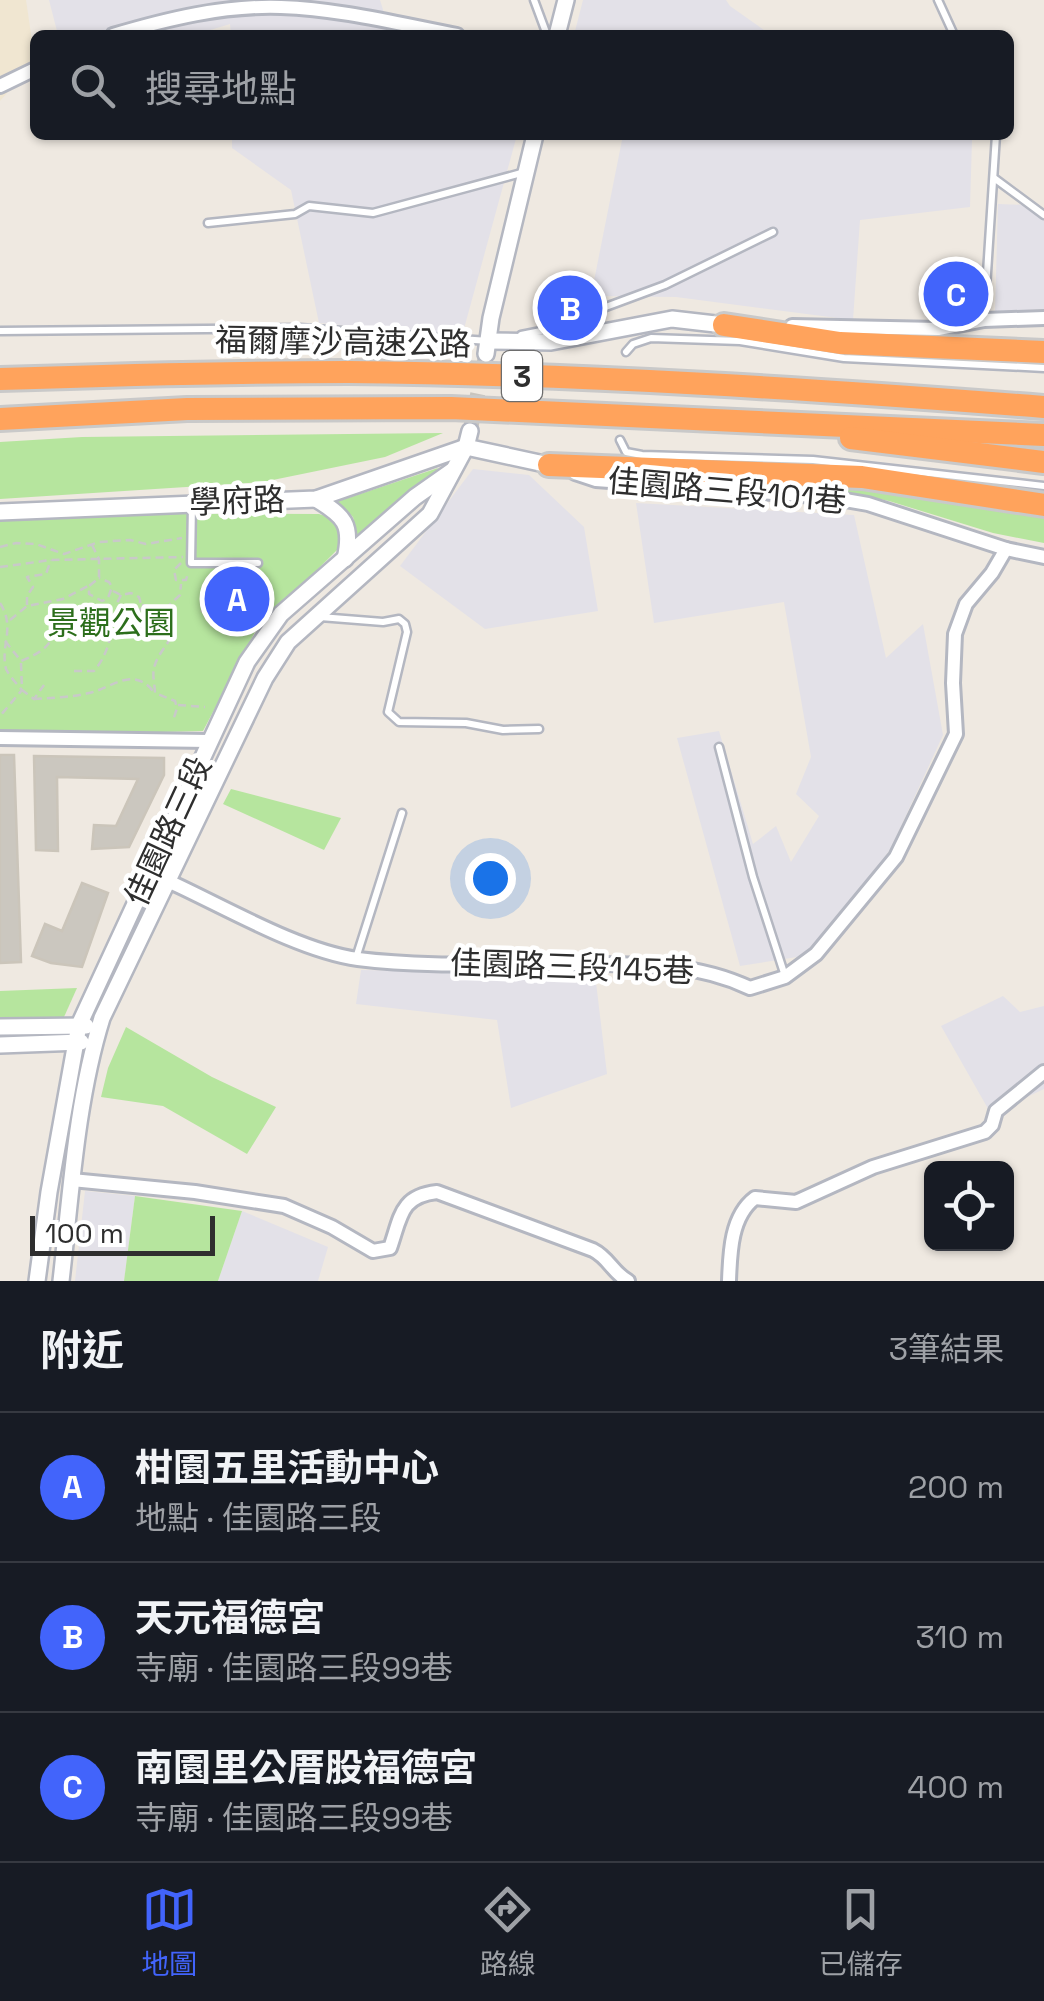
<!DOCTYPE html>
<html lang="zh-TW">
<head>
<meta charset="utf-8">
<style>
  :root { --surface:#171b24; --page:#20242c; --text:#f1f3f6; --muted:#9ea1a6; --line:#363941; --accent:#4264fb }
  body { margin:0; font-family:"Space Grotesk","Noto Sans TC",sans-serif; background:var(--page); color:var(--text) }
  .controls { position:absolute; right:30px; bottom:30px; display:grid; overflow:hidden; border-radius:15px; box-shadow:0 2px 8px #0004 }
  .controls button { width:90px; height:90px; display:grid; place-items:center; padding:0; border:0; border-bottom:2px solid var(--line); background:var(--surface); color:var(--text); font:50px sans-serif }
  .scale { position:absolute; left:30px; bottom:25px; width:185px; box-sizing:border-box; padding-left:10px; border:5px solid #2e2e2e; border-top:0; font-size:28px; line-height:35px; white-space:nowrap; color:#2e2e2e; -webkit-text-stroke:8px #fff; paint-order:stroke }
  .you { position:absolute; left:490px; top:878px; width:35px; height:35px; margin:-25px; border:8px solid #fff; border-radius:50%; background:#1a73e8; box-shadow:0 0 0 15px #1a73e833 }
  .badge { display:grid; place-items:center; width:65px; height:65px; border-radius:50%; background:var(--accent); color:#fff; font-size:32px; font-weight:700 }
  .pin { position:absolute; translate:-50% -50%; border:5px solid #fff; box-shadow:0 2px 10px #0006 }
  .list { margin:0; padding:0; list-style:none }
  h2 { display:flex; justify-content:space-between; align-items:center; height:130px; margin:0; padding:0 40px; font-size:42px }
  h2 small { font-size:32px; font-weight:400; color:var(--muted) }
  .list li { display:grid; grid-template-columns:65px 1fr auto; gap:30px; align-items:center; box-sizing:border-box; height:150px; padding:0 40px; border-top:2px solid var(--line) }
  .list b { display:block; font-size:38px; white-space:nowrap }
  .list p { margin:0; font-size:32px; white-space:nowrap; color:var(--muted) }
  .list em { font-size:32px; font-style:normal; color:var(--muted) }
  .icon { flex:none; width:55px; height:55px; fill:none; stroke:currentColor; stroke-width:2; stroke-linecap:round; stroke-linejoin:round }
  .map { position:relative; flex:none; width:1044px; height:1281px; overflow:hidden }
  .search { position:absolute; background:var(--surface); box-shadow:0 2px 8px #0004; left:30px; right:30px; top:30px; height:110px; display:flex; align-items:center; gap:25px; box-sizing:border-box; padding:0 35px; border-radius:15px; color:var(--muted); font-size:38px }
  .sheet { height:580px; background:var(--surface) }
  nav { display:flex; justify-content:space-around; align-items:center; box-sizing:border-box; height:140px; border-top:2px solid var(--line); background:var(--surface); font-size:28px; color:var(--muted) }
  nav a { display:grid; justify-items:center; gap:5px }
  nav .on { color:var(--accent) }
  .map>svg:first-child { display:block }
  .industrial { fill:#e3e1e8 }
  .education { fill:#f0e6d1 }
  .green { fill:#b6e59e }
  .building { fill:#cbc7bf; stroke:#cbc5ba; stroke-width:2.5 }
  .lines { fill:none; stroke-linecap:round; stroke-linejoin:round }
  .tertiary-tunnel { stroke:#c8c4bd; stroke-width:15; stroke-dasharray:15 8; stroke-linecap:butt }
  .service-casing { stroke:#b4b7c1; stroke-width:11 }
  .minor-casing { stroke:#b4b7c1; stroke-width:18 }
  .tertiary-casing { stroke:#b4b7c1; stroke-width:20 }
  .motorway-casing { stroke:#c9c9c9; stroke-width:28 }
  .path { stroke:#c9c9c9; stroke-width:2.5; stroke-dasharray:8 5; stroke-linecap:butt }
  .service { stroke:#fff; stroke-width:6 }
  .minor { stroke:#fff; stroke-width:12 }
  .tertiary { stroke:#fff; stroke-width:15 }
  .motorway { stroke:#ffa35c; stroke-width:22 }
  .labels { text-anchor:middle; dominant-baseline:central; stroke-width:9; stroke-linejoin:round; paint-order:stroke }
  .shield { fill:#fff; stroke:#6d6d6d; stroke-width:2.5 }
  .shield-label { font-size:30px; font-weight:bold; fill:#2e2e2e }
  .street-label { font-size:32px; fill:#2e2e2e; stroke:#fff }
  .park-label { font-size:32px; fill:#2c6e1b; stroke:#fff }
</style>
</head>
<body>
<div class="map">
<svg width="1044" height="1281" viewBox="0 0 1044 1281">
  <rect width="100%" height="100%" fill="#efe9e1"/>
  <g class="industrial">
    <polygon points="49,0 380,0 391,35 231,35 230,24 194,35 58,35"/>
    <polygon points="583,0 726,0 730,6 771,35 574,35"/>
    <polygon points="232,135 517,135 462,336 319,323 291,190 232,148"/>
    <polygon points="623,135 917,135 972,140 970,207 860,220 853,320 676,297 591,296"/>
    <polygon points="998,204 1027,205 1044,220 1044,309 995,312"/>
    <polygon points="473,469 529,475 584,527 598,611 485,629 400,566"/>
    <polygon points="636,503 854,515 886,658 923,624 943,735 891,848 816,954 740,966 677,738 719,731 753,844 776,826 791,862 819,816 796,794 811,757 784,602 654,623"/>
    <polygon points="361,970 595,974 607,1074 511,1108 497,1020 356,1004"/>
    <polygon points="1003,996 1020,1012 1044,1006 1044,1089 991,1114 941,1026"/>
    <polygon points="85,1191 135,1196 124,1281 75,1281"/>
    <polygon points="242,1211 328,1247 318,1281 218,1281"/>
  </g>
  <polygon class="education" points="0,0 26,0 35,61 0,101"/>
  <g class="green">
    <polygon points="443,433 385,457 263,482 0,499 0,442 82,437"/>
    <polygon points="438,468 415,501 357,535 353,517 336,502"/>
    <polygon points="809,484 938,499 1044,517 1044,543 993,533 889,501"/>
    <path d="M 76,513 L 319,514 C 338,519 346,531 337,550 L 255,632 L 203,731 L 0,736 L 0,518 Z"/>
    <polygon points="231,789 341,818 324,850 223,804"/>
    <polygon points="77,988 64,1017 0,1018 0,991"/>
    <polygon points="126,1027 212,1077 276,1107 247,1154 163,1106 101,1097 108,1068"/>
    <polygon points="135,1196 242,1211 218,1281 124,1281"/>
  </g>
  <g class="building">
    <polygon points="235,575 248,583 253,576 267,586 238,621 229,615 223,624 202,611 211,597 218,602"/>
    <polygon points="0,755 14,755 21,962 0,963"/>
    <polygon points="34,756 164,758 164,775 129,847 92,849 94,825 116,826 138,779 57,777 58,851 36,850"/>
    <polygon points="82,883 108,893 82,967 51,963 32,956 45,924 62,931"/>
  </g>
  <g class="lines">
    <polyline class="tertiary-tunnel" points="470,431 486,354"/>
    <defs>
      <g id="service">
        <polyline points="534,0 547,35"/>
        <polyline points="938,0 954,35"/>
        <polyline points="994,178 1044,215"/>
        <polyline points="208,223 295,214 309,206 373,213 525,172"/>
        <polyline points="984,319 996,135"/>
        <polyline points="0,331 300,328 489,341"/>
        <polyline points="521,335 541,331 665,285 773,232"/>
        <polyline points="626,352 633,344 651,338 740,341 844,358 1044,368"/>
        <polyline points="620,440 626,452 642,455 813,460 1044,486"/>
        <polyline points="192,504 191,563 258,563"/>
        <polyline points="320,617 383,622 399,619 405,624 407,632 388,712 399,722 466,723 503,730 539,729"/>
        <polyline points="719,747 753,877 785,976"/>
        <polyline points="356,958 402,813"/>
      </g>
      <g id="minor">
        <path d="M 113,35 C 167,19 224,5 281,7 C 340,9 399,24 457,35"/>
        <polyline points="0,86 35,69"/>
        <polyline points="792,326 938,329 984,320 1044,318"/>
        <polyline points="575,473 596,480 828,497 868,504 1006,549 1044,557"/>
        <polyline points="0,738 209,741"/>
        <path d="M 168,881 C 223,906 299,951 358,959 C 430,968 506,963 579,964 C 639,964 695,962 750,988 L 785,977 L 816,954 L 896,857 L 956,734 L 953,683 L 955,634 L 966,604 L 992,573 L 1006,549"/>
        <path d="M 72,1180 L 195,1192 L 284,1206 L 332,1227 L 373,1251 L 390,1248 C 401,1217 400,1196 437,1192 L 593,1250 C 609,1258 612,1272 628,1281"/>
        <path d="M 729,1281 C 730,1252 731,1216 755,1198 L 796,1202 L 873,1167 L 985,1132 L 992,1125 L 996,1111 L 1044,1072"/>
      </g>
      <g id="tertiary">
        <polyline points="557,35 566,0"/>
        <polyline points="488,341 551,342 672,319 724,325"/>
        <polyline points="486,354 491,318 535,135"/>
        <polyline points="466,447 549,465"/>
        <path d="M 316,499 C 344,516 353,524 345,559"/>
        <polyline points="0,512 316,499 466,447"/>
        <polyline points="0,1027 86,1026"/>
        <polyline points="0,1045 81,1042"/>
        <polyline points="37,1281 49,1192 79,1025 247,662 281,614 415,497 452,471"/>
        <path d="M 61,1281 C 71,1194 76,1102 102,1018 L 265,678 L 288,642 L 430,514 L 466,447 L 470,431"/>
      </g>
      <g id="motorway">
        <polyline points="724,325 840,343 1044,352"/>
        <path d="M 0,379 C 116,375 232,372 348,372 C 580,374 813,389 1044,407"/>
        <polyline points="0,419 187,409 451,408 1044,435"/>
        <polyline points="851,438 1044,462"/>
        <polyline points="549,465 862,477 1044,505"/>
      </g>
    </defs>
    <use href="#service" class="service-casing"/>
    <use href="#minor" class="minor-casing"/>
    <use href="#tertiary" class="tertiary-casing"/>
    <use href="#motorway" class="motorway-casing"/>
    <g class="path">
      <polyline points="92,545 99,559 99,578 89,586 89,594 102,601 108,598 112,587 109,582 99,578"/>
      <polyline points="0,547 16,543 36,544 64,554 99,542 130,540 146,544 182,538"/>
      <polyline points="181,563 174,570 176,580 186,580 188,573"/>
      <polyline points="0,567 51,560 183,557"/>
      <polyline points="113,591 121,595 131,593 139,597 142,608 131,618 119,612 117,603 121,595"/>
      <path d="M 0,603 C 16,628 0,645 6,669 C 10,677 17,684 22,690 L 0,716"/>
      <polyline points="27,605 27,596 33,587 27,577 46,574 51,560"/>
      <path d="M 142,605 L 163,609 C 186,638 160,643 154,668 C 152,675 155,686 155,693 L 175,701 L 177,708 L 173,721"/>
      <polyline points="165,609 180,595 181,584"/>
      <polyline points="10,620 27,606 63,599 88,586"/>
      <path d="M 5,641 L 21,661 C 53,648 59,637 50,603"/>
      <polyline points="21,663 22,690 34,699 44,685"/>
      <path d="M 74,671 L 94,671 C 106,657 111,640 112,622 L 120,614"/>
      <path d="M 34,699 C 52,698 72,697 89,693 C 113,688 132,665 154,692"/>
      <polyline points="178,705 205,707"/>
    </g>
    <use href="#service" class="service"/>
    <use href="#minor" class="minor"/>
    <use href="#tertiary" class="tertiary"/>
    <use href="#motorway" class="motorway"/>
  </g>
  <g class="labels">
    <rect class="shield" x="502" y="351" width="40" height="50" rx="8"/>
    <g class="shield-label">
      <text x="522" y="376">3</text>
    </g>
    <g class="street-label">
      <text transform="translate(343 342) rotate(1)">福爾摩沙高速公路</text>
      <text transform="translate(727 491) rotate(5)">佳園路三段101巷</text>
      <text transform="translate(237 501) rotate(-2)">學府路</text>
      <text transform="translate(168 831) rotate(-65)">佳園路三段</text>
      <text transform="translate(572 967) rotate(2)">佳園路三段145巷</text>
    </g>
    <g class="park-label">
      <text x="111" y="623">景觀公園</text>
    </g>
  </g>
</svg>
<div class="controls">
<button><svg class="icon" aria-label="locate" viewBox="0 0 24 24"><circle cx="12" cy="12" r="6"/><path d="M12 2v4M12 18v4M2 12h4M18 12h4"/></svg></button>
</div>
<div class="scale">100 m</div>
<div class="you"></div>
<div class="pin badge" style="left:237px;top:599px">A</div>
<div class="pin badge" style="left:570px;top:308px">B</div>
<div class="pin badge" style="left:956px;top:294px">C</div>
<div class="search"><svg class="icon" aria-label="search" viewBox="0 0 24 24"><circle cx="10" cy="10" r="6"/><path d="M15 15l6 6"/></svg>搜尋地點</div>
</div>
<section class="sheet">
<h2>附近<small>3筆結果</small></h2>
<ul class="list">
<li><span class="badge">A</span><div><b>柑園五里活動中心</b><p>地點 · 佳園路三段</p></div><em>200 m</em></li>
<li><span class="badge">B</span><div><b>天元福德宮</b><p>寺廟 · 佳園路三段99巷</p></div><em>310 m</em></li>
<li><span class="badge">C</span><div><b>南園里公厝股福德宮</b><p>寺廟 · 佳園路三段99巷</p></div><em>400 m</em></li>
</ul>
</section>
<nav>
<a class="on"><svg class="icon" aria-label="map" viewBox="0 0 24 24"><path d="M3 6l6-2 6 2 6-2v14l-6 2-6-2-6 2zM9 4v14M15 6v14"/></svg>地圖</a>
<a><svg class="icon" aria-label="directions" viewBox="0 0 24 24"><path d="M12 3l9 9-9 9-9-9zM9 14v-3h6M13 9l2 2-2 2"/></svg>路線</a>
<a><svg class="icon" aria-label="saved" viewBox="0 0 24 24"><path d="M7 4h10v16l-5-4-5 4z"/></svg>已儲存</a>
</nav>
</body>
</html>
